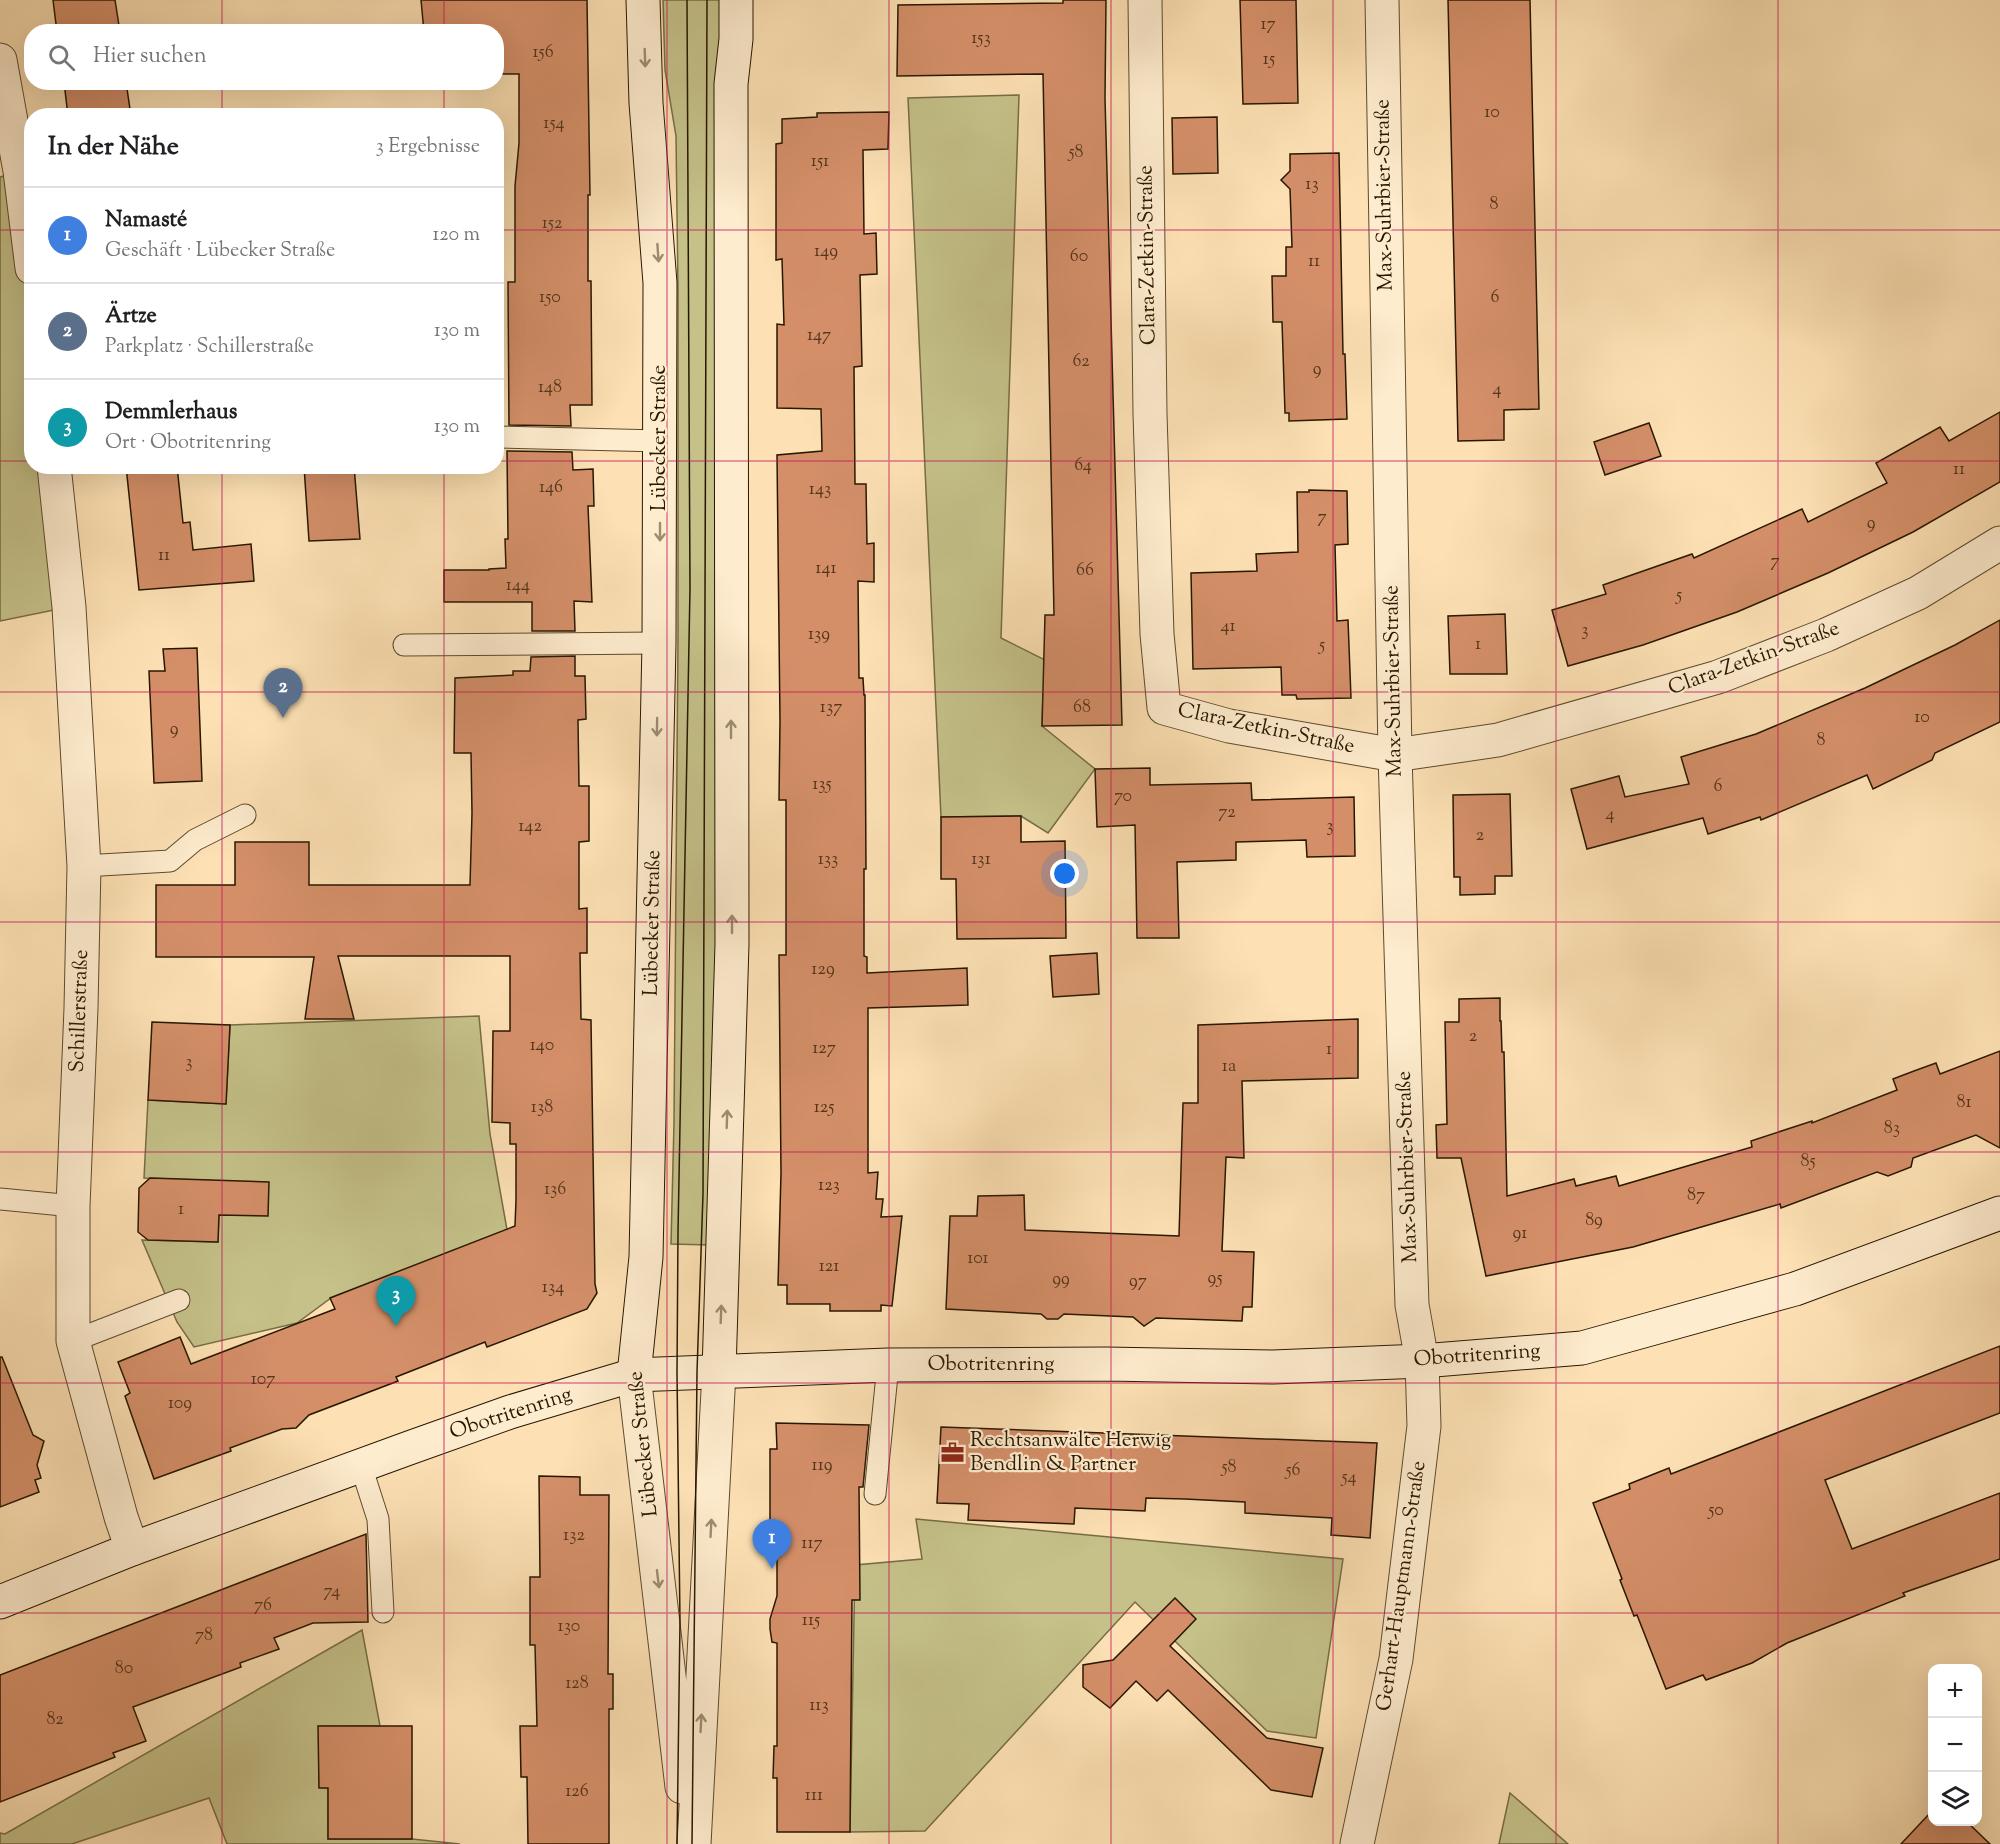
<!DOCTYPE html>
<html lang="de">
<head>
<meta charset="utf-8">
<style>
  :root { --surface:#fff; --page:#f2f2f2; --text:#202124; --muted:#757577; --line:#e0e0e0; --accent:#8f2418 }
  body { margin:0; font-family:"Sorts Mill Goudy",serif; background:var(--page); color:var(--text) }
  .controls { position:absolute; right:18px; bottom:18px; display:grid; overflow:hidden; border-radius:12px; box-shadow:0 6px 24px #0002 }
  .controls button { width:54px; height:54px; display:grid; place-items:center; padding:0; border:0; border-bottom:2px solid var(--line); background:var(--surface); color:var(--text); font:30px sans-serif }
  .you { position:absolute; left:1065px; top:874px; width:21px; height:21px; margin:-15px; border:4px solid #fff; border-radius:50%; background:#1a73e8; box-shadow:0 0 0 9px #1a73e833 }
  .badge { display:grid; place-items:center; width:39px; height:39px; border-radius:50%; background:var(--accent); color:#fff; font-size:20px; font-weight:700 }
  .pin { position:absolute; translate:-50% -50px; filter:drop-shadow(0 2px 3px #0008) }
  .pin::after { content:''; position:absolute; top:32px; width:21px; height:18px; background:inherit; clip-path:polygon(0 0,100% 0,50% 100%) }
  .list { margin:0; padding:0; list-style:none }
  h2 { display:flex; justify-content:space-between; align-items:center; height:78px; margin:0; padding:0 24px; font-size:26px }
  h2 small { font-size:20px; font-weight:400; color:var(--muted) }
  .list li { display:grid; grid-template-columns:39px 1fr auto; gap:18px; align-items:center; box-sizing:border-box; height:96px; padding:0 24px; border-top:2px solid var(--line) }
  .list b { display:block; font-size:22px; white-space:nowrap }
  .list p { margin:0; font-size:20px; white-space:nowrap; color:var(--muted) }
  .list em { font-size:20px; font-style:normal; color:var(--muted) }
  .icon { flex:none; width:33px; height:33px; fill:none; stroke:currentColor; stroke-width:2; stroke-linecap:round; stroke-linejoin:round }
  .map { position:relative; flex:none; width:2000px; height:1844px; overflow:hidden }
  .search { position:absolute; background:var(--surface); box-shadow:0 6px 24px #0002; left:24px; top:24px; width:480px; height:66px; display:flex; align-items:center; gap:15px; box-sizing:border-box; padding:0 21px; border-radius:24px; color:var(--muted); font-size:22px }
  .panel { position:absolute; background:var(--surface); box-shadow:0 6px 24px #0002; left:24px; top:108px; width:480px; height:366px; border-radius:24px }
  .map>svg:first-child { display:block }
  .green { fill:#c5c189; stroke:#766c44; stroke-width:1.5 }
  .building { fill:#d48f69; stroke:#281700; stroke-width:1.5 }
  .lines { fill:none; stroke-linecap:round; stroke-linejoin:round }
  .lane-casing { stroke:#5d4a2d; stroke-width:23 }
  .street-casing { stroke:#5d4a2d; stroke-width:35 }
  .secondary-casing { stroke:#281700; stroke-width:35 }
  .lane { stroke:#feecce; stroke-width:21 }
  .street { stroke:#feecce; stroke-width:33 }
  .secondary { stroke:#feecce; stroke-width:33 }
  .tram { stroke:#281700; stroke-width:1.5 }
  .oneway { stroke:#9e8c71 }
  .grid { fill:none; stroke:#c2185b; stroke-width:1.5; stroke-opacity:0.55 }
  .labels { text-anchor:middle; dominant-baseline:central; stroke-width:4.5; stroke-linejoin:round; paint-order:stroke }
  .number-label { font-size:18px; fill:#53351a }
  .street-label { font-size:21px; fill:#281700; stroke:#feecce }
  .poi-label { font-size:21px; fill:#281700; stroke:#feecce; text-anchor:start }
</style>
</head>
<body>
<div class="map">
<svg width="2000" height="1844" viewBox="0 0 2000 1844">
  <rect width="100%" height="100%" fill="#fde1b4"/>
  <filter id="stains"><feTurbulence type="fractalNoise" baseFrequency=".00333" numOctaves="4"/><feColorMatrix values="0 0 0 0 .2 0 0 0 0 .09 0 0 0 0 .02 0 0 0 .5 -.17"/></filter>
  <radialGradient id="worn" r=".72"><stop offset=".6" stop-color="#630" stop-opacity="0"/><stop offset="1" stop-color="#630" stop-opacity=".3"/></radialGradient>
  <g class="green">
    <polygon points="663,0 736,0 732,944 710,1245 671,1244 674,1123 678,639 678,289 676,136 665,70"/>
    <polygon points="1019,95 1001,638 1061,668 1043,692 1042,726 1095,769 1048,833 1021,816 941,817 908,98"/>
    <polygon points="20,171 32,268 32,466 54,467 69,607 0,621 0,177"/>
    <polygon points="479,1016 490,1134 517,1286 331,1298 297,1323 194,1347 177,1322 142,1240 218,1242 220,1181 144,1178 148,1100 226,1104 230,1025"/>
    <polygon points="916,1519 1343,1559 1316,1738 1267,1731 1135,1602 925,1831 850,1832 855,1565 922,1559"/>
    <polygon points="362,1630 380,1726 319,1726 319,1787 328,1788 328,1839 412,1839 460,1844 227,1844 209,1798 72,1844 0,1844 0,1833 5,1834"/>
    <polygon points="1510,1793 1568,1844 1499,1844"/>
  </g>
  <g class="building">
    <polygon points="53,0 115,0 120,32 57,32"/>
    <polygon points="421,0 587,0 590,195 588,195 588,281 591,281 592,405 570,405 571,426 509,425 508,282 515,282 515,186 519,143 519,74 496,74 496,32 424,32"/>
    <polygon points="1063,0 1106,0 1105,99 1122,725 1042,726 1045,615 1054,615 1043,74 897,76 898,5 1063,3"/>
    <polygon points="1240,0 1296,0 1298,103 1243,104"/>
    <polygon points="1448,0 1530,0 1539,409 1504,410 1504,440 1458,441"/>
    <polygon points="64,82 126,82 131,116 68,116"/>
    <polygon points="889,112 888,149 863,150 864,234 876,233 877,274 860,275 862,366 854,367 855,484 866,484 867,544 874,543 874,582 858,581 859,678 863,678 864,695 865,695 866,869 864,869 864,956 867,957 867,973 967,968 968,1005 868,1008 868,1173 878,1172 876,1199 883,1199 881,1217 902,1216 892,1306 881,1305 881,1311 830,1311 830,1304 787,1304 787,1285 778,1285 781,1173 779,955 786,955 786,800 779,800 780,722 777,455 822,451 821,409 777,408 777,324 784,325 782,259 776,260 776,144 782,143 782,119 817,117 817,113"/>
    <polygon points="1217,117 1218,173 1173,174 1172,118"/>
    <polygon points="1339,153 1343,354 1345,354 1347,419 1289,421 1289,413 1285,413 1282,322 1273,322 1272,276 1286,276 1286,247 1292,247 1290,189 1281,180 1290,171 1290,154"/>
    <polygon points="2000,412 2000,482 1913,532 1828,573 1737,612 1643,645 1568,666 1552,610 1606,594 1603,585 1692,554 1694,558 1802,509 1808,522 1887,483 1876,463 1940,427 1949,441"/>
    <polygon points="1649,423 1661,456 1605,475 1594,442"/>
    <polygon points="507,451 572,452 573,470 593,469 594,506 588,506 592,602 574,601 575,631 532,631 532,602 444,602 444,570 489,570 489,569 506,568 505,539 508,539"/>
    <polygon points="126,466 177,466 183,523 190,522 193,550 251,544 254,581 139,590"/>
    <polygon points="304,466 354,466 360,539 309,541"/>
    <polygon points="1309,490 1347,491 1348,544 1335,545 1337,621 1348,620 1351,698 1297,699 1296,695 1282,695 1281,667 1193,669 1191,573 1257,571 1256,554 1298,552 1297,492 1309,492"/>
    <polygon points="1505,614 1507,674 1450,674 1448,616"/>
    <polygon points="2000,620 2000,722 1935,753 1932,760 1873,789 1867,775 1761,820 1760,817 1708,834 1703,818 1587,849 1571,789 1619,776 1625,797 1689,784 1681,757 1756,734 1865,688 1955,645"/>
    <polygon points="197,648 202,781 154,783 149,671 165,671 163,649"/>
    <polygon points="575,656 575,676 585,676 586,719 578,720 579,786 589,786 589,841 579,842 579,909 587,908 587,953 580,953 581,1019 591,1020 595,1284 597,1293 587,1309 487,1347 485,1342 396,1377 398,1381 309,1415 296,1428 282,1429 230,1448 231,1451 154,1479 125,1396 130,1393 118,1362 180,1337 191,1364 335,1309 330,1298 515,1226 516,1200 516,1144 510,1144 510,1123 492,1122 493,1031 510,1031 510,956 338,956 354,1019 305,1019 314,957 156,957 156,885 235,885 235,842 309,842 309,885 470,885 472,813 471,753 454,753 455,678 513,675 513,671 530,671 531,657"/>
    <polygon points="1150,768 1150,785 1251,783 1252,800 1354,797 1355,856 1307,857 1306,840 1236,842 1236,860 1177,862 1179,938 1137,938 1135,825 1097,827 1095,769"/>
    <polygon points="1510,794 1512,876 1495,876 1495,894 1460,895 1460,877 1454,877 1453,795"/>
    <polygon points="1021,816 1021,842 1065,841 1066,938 957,939 956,879 941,879 941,817"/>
    <polygon points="1097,953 1099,994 1053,997 1050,956"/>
    <polygon points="1500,998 1500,1021 1501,1021 1502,1052 1504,1052 1507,1196 1574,1179 1576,1186 1616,1176 1619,1186 1752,1147 1751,1141 1812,1121 1812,1123 1897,1090 1893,1079 1914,1071 1936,1063 1940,1074 2000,1051 2000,1148 1976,1135 1913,1158 1911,1167 1888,1176 1877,1172 1781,1208 1780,1204 1633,1247 1486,1276 1461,1158 1437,1158 1436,1125 1447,1124 1445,1022 1459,1022 1459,999"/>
    <polygon points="1358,1019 1358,1078 1242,1081 1244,1158 1226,1157 1222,1251 1254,1252 1252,1307 1243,1307 1242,1321 1156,1318 1144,1326 1133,1317 1064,1314 1058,1319 1047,1319 1041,1314 946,1309 950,1216 977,1216 978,1196 1024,1195 1025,1230 1179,1236 1183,1103 1198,1103 1198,1025"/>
    <polygon points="152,1022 230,1025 226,1104 148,1100"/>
    <polygon points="150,1178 269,1182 268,1216 219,1215 218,1242 148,1240 138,1232 139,1188"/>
    <polygon points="2000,1346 2000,1413 1825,1480 1852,1549 2000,1493 2000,1559 1903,1593 1905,1596 1787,1643 1752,1663 1706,1680 1703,1675 1666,1689 1637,1615 1634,1616 1620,1580 1622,1579 1593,1503 1630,1489 1629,1484 1669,1468 1671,1474"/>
    <polygon points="0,1357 2,1357 33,1435 44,1441 37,1465 41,1478 35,1480 39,1492 0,1507"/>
    <polygon points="776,1423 869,1425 863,1487 859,1487 860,1600 852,1600 850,1832 777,1832 777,1778 773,1778 774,1746 777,1746 777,1643 772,1642 770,1629 770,1619 777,1596 777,1560 770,1560 770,1449 777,1449"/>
    <polygon points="941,1427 1377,1443 1370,1538 1331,1535 1332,1518 1245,1513 1245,1502 1185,1499 1146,1498 1145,1511 1075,1508 1074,1524 968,1520 969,1504 937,1503"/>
    <polygon points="539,1476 580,1477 580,1495 609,1495 608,1674 613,1674 613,1709 609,1709 609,1844 528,1844 527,1777 521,1777 520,1726 537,1726 535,1645 530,1645 530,1577 540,1577"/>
    <polygon points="366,1534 368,1622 313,1623 274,1638 279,1649 240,1663 241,1667 133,1707 146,1741 113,1753 115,1757 0,1802 0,1675"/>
    <polygon points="1175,1598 1196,1619 1170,1646 1267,1738 1323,1748 1312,1797 1271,1790 1168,1690 1157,1701 1136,1681 1110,1708 1083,1687 1083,1665 1113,1660"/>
    <polygon points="318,1726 412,1726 412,1839 328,1839 328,1788 319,1788"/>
    <polygon points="1932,1811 1932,1821 1966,1821 1990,1844 1901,1844"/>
  </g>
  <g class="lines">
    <defs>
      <g id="lane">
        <polyline points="496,437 660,441"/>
        <polyline points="404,645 659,643"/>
        <polyline points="84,866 170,861 195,840 245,815"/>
        <polyline points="0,1199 73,1206"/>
        <polyline points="73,1341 179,1300"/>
        <polyline points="361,1466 378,1519 383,1612"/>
        <polyline points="875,1494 888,1365"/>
      </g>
      <g id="street">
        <polyline points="1145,0 1150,414 1157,634 1164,708 1229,726 1395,755 1498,740 1718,677 1826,635 1918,593 2000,543"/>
        <polyline points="0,60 20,171 32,268"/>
        <polyline points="54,466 69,607 84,866 81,1008 73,1206 73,1341 121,1517 132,1549"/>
        <polyline points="634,1375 682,1787"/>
        <polyline points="694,1844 719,1372"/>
        <polyline points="1357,1844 1396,1659 1424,1426 1422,1361 1412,1305 1395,755 1382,0"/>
      </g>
      <g id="secondary">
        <polyline points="719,1372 732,944 731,84 736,39 736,0"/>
        <polyline points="634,1375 646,1257 659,643 660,283 646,103 643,0"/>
        <polyline points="0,1602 132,1549 409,1448 510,1412 634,1375 888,1365 1106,1364 1273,1367 1422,1361 1582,1348 1795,1289 2000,1213"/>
      </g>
    </defs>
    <use href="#lane" class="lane-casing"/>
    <use href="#street" class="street-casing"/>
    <use href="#secondary" class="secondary-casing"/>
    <use href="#lane" class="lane"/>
    <use href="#street" class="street"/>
    <use href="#secondary" class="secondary"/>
    <g class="tram">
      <polyline points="677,1844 680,1622 677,1373 678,1232 690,588 687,0"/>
      <polyline points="692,1844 697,1372 703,1194 707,0"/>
    </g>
  </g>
  <defs><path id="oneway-shaft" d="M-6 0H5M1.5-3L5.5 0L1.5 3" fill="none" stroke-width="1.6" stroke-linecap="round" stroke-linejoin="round" transform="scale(1.5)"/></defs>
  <g class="oneway">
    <use href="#oneway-shaft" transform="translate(645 58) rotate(88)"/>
    <use href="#oneway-shaft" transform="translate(658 253) rotate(86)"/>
    <use href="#oneway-shaft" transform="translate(660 532) rotate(90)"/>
    <use href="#oneway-shaft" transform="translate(657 727) rotate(91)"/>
    <use href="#oneway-shaft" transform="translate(731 729) rotate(-90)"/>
    <use href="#oneway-shaft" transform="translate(732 924) rotate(-90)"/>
    <use href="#oneway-shaft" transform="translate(727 1119) rotate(-88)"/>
    <use href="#oneway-shaft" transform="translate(721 1314) rotate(-88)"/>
    <use href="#oneway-shaft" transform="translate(711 1528) rotate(-87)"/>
    <use href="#oneway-shaft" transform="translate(658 1579) rotate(83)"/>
    <use href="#oneway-shaft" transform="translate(701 1723) rotate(-87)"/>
  </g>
  <path class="grid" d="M 222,0 L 222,32M 444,0 L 444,32M 667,0 L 667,1844M 889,0 L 889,1844M 1111,0 L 1111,1844M 1333,0 L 1333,1844M 1556,0 L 1556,1844M 1778,0 L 1778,1844M 222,82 L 222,116M 444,82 L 444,116M 0,230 L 32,230M 496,230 L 2000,230M 0,461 L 32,461M 496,461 L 2000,461M 222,466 L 222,1844M 444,466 L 444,1844M 0,692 L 2000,692M 0,922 L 2000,922M 0,1152 L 2000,1152M 0,1383 L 2000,1383M 0,1613 L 2000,1613"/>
  <defs>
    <symbol id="office-bare" viewBox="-9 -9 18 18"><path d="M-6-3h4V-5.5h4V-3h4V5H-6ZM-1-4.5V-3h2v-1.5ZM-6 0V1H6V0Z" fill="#8f2418" stroke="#feecce" stroke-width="2.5" paint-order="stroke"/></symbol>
  </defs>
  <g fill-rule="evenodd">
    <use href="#office-bare" x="936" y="1436" width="33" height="33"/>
  </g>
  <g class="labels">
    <g class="number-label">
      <text x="1268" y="25">17</text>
      <text x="981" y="39">153</text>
      <text x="543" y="53">156</text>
      <text x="1269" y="60">15</text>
      <text x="1492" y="113">10</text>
      <text x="554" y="124">154</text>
      <text x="1076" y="153">58</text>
      <text x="820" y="162">151</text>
      <text x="1312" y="185">13</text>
      <text x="1494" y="205">8</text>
      <text x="552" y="224">152</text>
      <text x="826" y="252">149</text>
      <text x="1079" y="257">60</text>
      <text x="1314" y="262">11</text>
      <text x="550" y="298">150</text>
      <text x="1495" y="298">6</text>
      <text x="819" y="336">147</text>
      <text x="1081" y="362">62</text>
      <text x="1317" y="370">9</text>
      <text x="550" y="388">148</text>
      <text x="1497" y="390">4</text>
      <text x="1083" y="466">64</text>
      <text x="1959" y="470">11</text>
      <text x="551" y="488">146</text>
      <text x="820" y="490">143</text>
      <text x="1322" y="518">7</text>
      <text x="1871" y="524">9</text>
      <text x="164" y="556">11</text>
      <text x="1775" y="562">7</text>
      <text x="826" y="569">141</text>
      <text x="1085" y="571">66</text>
      <text x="518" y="586">144</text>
      <text x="1679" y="596">5</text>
      <text x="1228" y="627">41</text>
      <text x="1585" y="631">3</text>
      <text x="819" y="635">139</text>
      <text x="1478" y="645">1</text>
      <text x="1322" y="646">5</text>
      <text x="831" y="708">137</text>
      <text x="1082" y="708">68</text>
      <text x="1922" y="718">10</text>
      <text x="174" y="730">9</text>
      <text x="1821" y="741">8</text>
      <text x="822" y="785">135</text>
      <text x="1718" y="787">6</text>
      <text x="1123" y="797">70</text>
      <text x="1227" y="813">72</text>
      <text x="1610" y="815">4</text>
      <text x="530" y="827">142</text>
      <text x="1330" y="827">3</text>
      <text x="1480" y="836">2</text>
      <text x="828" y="860">133</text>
      <text x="981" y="860">131</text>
      <text x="823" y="970">129</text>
      <text x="1473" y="1037">2</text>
      <text x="542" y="1046">140</text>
      <text x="824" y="1049">127</text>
      <text x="1329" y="1050">1</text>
      <text x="189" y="1063">3</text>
      <text x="1229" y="1067">1a</text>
      <text x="1964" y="1103">81</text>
      <text x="542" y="1108">138</text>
      <text x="824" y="1108">125</text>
      <text x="1892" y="1129">83</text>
      <text x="1808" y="1162">85</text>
      <text x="829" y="1186">123</text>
      <text x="555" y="1190">136</text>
      <text x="1696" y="1196">87</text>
      <text x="181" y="1210">1</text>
      <text x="1594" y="1221">89</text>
      <text x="1520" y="1234">91</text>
      <text x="978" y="1259">101</text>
      <text x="829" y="1267">121</text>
      <text x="1215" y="1279">95</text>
      <text x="1061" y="1280">99</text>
      <text x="1138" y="1282">97</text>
      <text x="553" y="1288">134</text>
      <text x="263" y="1380">107</text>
      <text x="180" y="1404">109</text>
      <text x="822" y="1466">119</text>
      <text x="1229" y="1468">58</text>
      <text x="1293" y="1471">56</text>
      <text x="1349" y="1478">54</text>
      <text x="1716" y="1511">50</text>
      <text x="574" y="1536">132</text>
      <text x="812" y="1544">117</text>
      <text x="332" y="1592">74</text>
      <text x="263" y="1606">76</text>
      <text x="811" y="1621">115</text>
      <text x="569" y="1627">130</text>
      <text x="204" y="1636">78</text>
      <text x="124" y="1669">80</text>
      <text x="577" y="1684">128</text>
      <text x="819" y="1706">113</text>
      <text x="55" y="1720">82</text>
      <text x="577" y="1792">126</text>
      <text x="814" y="1796">111</text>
    </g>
    <g class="street-label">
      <text transform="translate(1385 195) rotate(-91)">Max-Suhrbier-Straße</text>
      <text transform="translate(1148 255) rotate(-91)">Clara-Zetkin-Straße</text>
      <text transform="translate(660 438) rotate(-90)">Lübecker Straße</text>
      <text transform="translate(1754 659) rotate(-20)">Clara-Zetkin-Straße</text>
      <text transform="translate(1394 681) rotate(-91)">Max-Suhrbier-Straße</text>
      <text transform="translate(1266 729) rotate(12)">Clara-Zetkin-Straße</text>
      <text transform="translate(653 923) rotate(-89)">Lübecker Straße</text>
      <text transform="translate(80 1011) rotate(-88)">Schillerstraße</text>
      <text transform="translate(1408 1167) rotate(-92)">Max-Suhrbier-Straße</text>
      <text transform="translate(1477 1356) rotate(-4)">Obotritenring</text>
      <text x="991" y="1365">Obotritenring</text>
      <text transform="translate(511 1414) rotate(-18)">Obotritenring</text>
      <text transform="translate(644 1444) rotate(-96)">Lübecker Straße</text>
      <text transform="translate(1402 1586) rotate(-82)">Gerhart-Hauptmann-Straße</text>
    </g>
    <g class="poi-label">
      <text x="970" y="1441">Rechtsanwälte Herwig<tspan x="970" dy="24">Bendlin &amp; Partner</tspan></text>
    </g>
  </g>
  <rect width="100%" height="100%" filter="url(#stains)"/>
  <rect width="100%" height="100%" fill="url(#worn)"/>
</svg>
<div class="controls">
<button>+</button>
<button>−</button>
<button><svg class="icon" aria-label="layers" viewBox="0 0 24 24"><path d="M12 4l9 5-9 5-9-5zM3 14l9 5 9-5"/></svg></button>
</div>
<div class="you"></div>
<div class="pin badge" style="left:772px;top:1569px;background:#3f7fe0">1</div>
<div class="pin badge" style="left:283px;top:718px;background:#5c6f8a">2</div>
<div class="pin badge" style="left:396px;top:1326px;background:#0f9aa8">3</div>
<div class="search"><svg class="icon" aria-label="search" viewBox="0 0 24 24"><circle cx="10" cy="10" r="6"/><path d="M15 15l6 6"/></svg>Hier suchen</div>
<section class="panel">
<h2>In der Nähe<small>3 Ergebnisse</small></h2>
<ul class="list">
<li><span class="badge" style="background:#3f7fe0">1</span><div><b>Namasté</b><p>Geschäft · Lübecker Straße</p></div><em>120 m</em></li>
<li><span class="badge" style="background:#5c6f8a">2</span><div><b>Ärtze</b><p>Parkplatz · Schillerstraße</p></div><em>130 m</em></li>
<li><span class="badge" style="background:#0f9aa8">3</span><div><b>Demmlerhaus</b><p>Ort · Obotritenring</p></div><em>130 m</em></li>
</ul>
</section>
</div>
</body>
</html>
